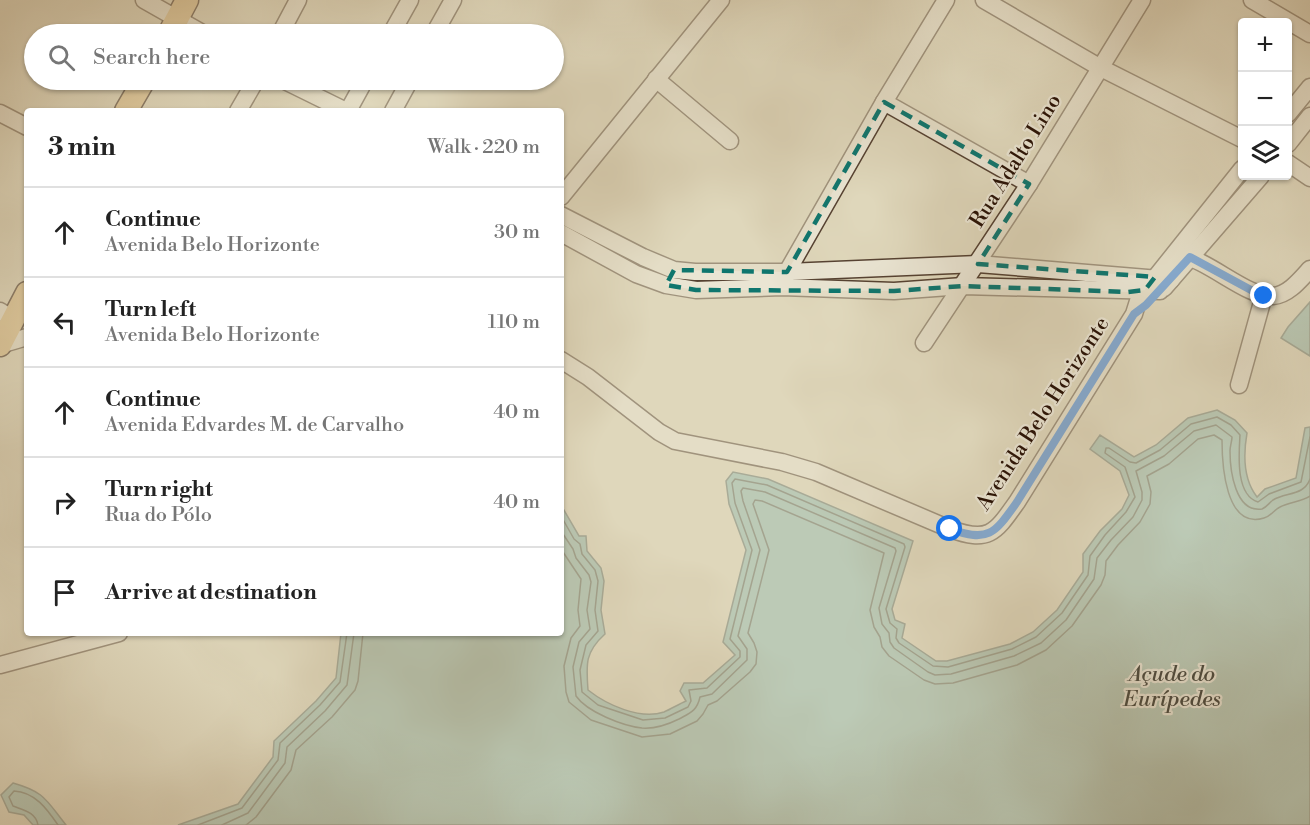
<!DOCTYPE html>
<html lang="en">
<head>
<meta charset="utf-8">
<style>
  :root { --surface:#fff; --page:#f2f2f2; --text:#222; --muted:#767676; --line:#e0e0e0 }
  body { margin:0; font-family:"Libre Bodoni",serif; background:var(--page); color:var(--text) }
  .controls { position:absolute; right:18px; top:18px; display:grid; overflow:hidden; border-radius:6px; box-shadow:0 2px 4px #0004 }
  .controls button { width:54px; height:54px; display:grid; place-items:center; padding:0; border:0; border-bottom:2px solid var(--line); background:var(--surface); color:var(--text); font:30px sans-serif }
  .stop { position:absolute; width:18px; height:18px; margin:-14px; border:4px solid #1a73e8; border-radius:50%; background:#fff }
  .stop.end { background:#1a73e8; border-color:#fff; box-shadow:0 2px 6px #0008 }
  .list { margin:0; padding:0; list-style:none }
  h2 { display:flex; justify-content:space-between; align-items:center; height:78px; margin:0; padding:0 24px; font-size:26px }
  h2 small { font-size:20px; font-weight:400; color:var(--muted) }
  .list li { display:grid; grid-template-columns:39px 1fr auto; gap:18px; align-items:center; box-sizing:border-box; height:90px; padding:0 24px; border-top:2px solid var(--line) }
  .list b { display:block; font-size:22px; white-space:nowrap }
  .list p { margin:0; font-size:20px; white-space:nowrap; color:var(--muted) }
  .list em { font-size:20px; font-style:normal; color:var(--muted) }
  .icon { flex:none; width:33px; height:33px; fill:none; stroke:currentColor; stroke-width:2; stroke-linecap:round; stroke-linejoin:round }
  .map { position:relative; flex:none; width:1310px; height:825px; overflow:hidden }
  .search { position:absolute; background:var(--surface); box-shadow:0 2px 4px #0004; left:24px; top:24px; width:540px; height:66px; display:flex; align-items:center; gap:15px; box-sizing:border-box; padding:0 21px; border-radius:33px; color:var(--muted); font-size:22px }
  .panel { position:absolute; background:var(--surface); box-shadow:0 2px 4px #0004; left:24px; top:108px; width:540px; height:528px; border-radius:6px }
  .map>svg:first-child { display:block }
  .water { fill:#93bab0; stroke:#68766c; stroke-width:1.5 }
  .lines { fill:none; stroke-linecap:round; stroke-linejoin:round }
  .shore { stroke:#5e665a; stroke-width:1.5 }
  .minor-casing { stroke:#564232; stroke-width:19 }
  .major-casing { stroke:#281105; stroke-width:25 }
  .minor { stroke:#eae5d3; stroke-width:16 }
  .major { stroke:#e0bc7e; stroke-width:22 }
  .route { stroke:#1a73e8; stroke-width:8 }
  .marked { fill:none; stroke:#0f766e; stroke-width:4.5; stroke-dasharray:12 8; stroke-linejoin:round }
  .labels { text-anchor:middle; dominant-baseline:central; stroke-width:4.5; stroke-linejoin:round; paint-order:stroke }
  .street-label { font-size:21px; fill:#281105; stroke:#eae5d3 }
  .water-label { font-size:22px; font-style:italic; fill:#4d4c41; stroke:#eae5d3 }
</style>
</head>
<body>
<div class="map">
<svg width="1310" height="825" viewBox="0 0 1310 825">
  <rect width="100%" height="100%" fill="#dfd7bb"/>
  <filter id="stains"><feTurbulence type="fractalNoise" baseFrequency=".00333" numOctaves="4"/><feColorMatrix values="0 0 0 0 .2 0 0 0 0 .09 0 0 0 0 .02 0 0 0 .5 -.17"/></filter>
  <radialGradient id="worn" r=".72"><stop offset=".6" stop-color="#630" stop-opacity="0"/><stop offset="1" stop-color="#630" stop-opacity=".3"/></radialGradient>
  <g class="water">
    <polygon points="1310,302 1310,356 1281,338 1288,327"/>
    <path d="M 1217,410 L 1235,420 L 1247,433 C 1243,456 1243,479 1257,497 L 1265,489 L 1296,478 L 1305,428 L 1310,427 L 1310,825 L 178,825 L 238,804 L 273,757 L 274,741 L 316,701 L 336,678 L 341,633 L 561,633 L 561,505 L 579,536 L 586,536 L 587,551 L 601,568 L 604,581 L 601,610 L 605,634 C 585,652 586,664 588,690 C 607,705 640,720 664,712 C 671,709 679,704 686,701 L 680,691 L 684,683 L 703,683 L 735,655 L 723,642 L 746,550 L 729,504 L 726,481 L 733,472 L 768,479 L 913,541 L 892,609 L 895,620 L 905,624 L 902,638 L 936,661 L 947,661 L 1010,644 L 1033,632 L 1057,610 L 1083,572 L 1083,554 L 1100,531 L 1122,509 L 1129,495 L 1120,471 L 1090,449 L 1100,435 L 1134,457 L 1156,445 L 1188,418 Z"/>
    <path d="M 13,783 C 45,792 46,800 66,825 L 33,825 L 24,815 L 9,812 L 1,795 Z"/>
  </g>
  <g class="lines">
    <g class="shore">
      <path d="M 561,516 L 574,539 L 580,544 L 582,554 L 595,570 L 598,581 L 595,610 L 598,631 L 586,645 L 580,670 L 582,692 L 598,705 L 643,720 L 665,718 L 688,707 L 691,701 L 689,690 L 707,688 L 740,657 L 740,651 L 730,639 L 752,550 L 735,503 L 732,483 L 735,479 L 767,485 L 904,544 L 905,547 L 886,609 L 890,623 L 897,629 L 896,638 L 899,643 L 933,666 L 948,667 L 1012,649 L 1036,637 L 1062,613 L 1088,575 L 1090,556 L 1105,535 L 1126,512 L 1135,497 L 1125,467 L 1105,453 L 1106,448 L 1109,448 L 1130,462 L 1136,463 L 1160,450 L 1191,424 L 1217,417 L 1231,425 L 1240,435 C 1239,453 1235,495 1258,502 L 1269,494 L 1301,482 L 1310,437"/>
      <path d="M 561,531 L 573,549 L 576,558 L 589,575 L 591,582 L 587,610 L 590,629 L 579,642 L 573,667 L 576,696 C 587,712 623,726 642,728 C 655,729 667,725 679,719 C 690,713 697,711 700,697 L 712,694 L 747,660 L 747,649 L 738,636 L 760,550 L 743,501 L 741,491 L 743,488 L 765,492 L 895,548 L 896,551 L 879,608 L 882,624 L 889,633 L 890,642 L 894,648 L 928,672 L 935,675 L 951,674 L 1014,656 L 1041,643 L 1066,620 L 1094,579 L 1097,558 L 1111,540 L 1133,517 L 1142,500 L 1142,492 L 1136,471 L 1164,456 L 1194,431 L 1216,425 L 1232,437 C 1232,441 1230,446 1230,451 C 1230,470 1235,513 1262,509 C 1267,507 1269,503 1273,500 C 1286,492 1304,496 1310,479"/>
      <path d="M 561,549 L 581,579 L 578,610 L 580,626 L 571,638 L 564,666 L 566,692 L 569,702 L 591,720 L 642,737 L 670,734 L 697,721 L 703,714 L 708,705 L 717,701 L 750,672 L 756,664 L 757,652 L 754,643 L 748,633 L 769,550 L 753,504 L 755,500 L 762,501 L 884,553 L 870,610 L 874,627 L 880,637 L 882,647 L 889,656 L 924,680 L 935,684 L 953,683 L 1017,665 L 1046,650 L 1072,626 L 1101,585 L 1105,575 L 1106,561 L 1118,545 L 1140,522 L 1150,504 L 1151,492 L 1147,476 L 1169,464 L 1198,439 L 1214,435 L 1222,440 C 1222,463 1225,530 1264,518 C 1271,516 1274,510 1280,507 C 1289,502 1301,502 1310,496"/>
      <path d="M 38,825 C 36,812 23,810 13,806 L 9,797 L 14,791 C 35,792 47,809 58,825"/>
      <polyline points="198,825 242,808 278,760 280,743 320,705 340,682 347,633"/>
      <polyline points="222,825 248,813 285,763 287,747 325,711 347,685 354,633"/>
      <polyline points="246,825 256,817 291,770 296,750 332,717 355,690 358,681 363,633"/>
    </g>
    <defs>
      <g id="minor">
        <polyline points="144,0 204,34"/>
        <polyline points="984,0 1099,67 1242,139"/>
        <polyline points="1252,0 1310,34"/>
        <polyline points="280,34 298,0"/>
        <polyline points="391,34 410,0"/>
        <polyline points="434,34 453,0"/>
        <polyline points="656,79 730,141"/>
        <polyline points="283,80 346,111"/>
        <polyline points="884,102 1029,184"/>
        <polyline points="238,111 256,80"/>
        <polyline points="348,111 365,80"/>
        <polyline points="393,111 410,80"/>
        <polyline points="0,113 27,127"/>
        <polyline points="1288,114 1310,87"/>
        <polyline points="1288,144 1310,116"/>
        <polyline points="1288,163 1310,178"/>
        <polyline points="561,197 721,0"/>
        <polyline points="561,215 643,257 674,270 695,272 787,272 978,264 1171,280"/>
        <polyline points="561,233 636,274 666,285 696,290 782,287 894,291 963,286 1160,291"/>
        <path d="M 1180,255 C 1209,260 1248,298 1273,296 C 1288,295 1300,280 1310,269"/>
        <polyline points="785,280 787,272 884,102 946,0"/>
        <polyline points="1164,288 1261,176"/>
        <polyline points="0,311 13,319"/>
        <polyline points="924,343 1029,184 1142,0"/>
        <polyline points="0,345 27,337"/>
        <path d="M 561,360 L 588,377 L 659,432 L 675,441 L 782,462 L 816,472 L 950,529 C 989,543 995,533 1017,502 L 1134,314 L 1139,298 L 1242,169"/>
        <polyline points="1239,385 1264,295"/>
        <polyline points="0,665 119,633"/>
      </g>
      <g id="major">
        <polyline points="169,34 187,0"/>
        <polyline points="126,111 144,80"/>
        <polyline points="0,345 27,293"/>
      </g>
    </defs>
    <use href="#minor" class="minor-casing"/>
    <use href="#major" class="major-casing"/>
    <use href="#minor" class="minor"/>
    <use href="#major" class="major"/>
  </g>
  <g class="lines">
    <path class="route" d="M 950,529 C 989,543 995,533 1017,502 L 1134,314 L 1146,305 L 1190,257 L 1251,290 L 1264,296"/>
  </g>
  <path d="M0 0H1310V825H0ZM 884,102 L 1029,184 L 978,264 L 1155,277 L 1145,290 L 1128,292 L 963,286 L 894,291 L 696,290 L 666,285 L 674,270 L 787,272 Z" fill="#dfd7bb" fill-opacity=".55" fill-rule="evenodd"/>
  <path class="marked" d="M 884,102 L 1029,184 L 978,264 L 1155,277 L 1145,290 L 1128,292 L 963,286 L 894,291 L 696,290 L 666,285 L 674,270 L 787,272 Z"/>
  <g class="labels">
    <g class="street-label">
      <text transform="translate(1016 161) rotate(-58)">Rua Adalto Lino</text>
      <text transform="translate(1043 414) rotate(-57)">Avenida Belo Horizonte</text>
    </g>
    <g class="water-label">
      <text x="1172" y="674">Açude do<tspan x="1172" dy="25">Eurípedes</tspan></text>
    </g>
  </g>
  <rect width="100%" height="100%" filter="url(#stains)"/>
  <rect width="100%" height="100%" fill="url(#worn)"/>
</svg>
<div class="controls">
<button>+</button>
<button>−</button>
<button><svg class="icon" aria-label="layers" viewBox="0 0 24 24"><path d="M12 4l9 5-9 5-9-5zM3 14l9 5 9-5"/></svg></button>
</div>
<div class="stop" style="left:950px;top:529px"></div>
<div class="stop end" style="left:1264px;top:296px"></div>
<div class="search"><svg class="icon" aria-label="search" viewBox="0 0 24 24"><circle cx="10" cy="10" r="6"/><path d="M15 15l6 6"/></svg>Search here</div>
<section class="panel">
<h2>3 min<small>Walk · 220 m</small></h2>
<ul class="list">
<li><svg class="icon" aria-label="ahead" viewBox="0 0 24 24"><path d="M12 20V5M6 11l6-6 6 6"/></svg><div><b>Continue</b><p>Avenida Belo Horizonte</p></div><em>30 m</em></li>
<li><svg class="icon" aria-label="left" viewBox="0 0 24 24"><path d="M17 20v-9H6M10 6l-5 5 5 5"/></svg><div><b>Turn left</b><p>Avenida Belo Horizonte</p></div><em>110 m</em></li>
<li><svg class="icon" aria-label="ahead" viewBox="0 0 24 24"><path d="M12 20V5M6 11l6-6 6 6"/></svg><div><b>Continue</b><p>Avenida Edvardes M. de Carvalho</p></div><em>40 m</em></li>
<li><svg class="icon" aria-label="right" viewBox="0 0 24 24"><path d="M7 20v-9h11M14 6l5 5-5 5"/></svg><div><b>Turn right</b><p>Rua do Pólo</p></div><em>40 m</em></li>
<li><svg class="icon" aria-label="arrive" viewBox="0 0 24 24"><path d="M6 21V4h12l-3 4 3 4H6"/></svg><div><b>Arrive at destination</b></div></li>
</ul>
</section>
</div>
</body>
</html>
